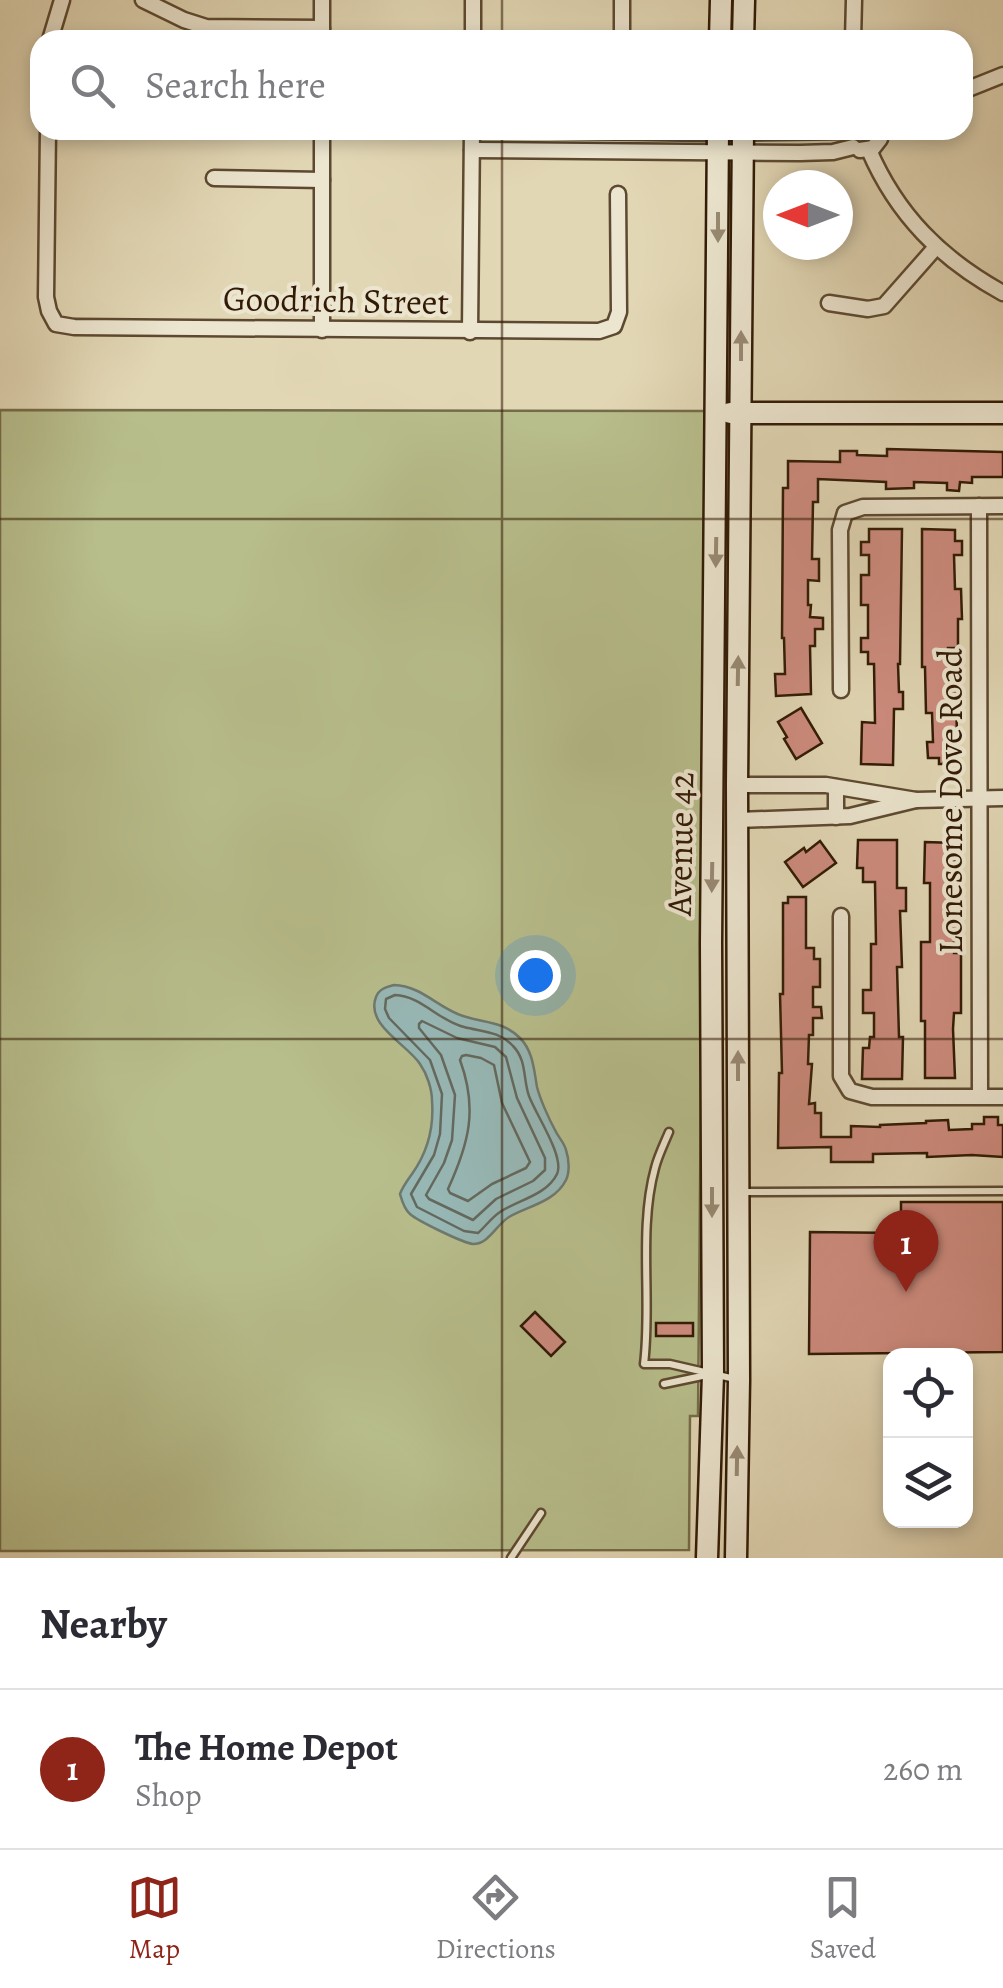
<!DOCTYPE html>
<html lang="en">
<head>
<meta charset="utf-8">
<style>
  :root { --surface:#fff; --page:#f7f7f7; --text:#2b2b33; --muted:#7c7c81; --line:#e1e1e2; --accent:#8f2418 }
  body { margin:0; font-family:Alegreya,serif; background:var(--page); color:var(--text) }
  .controls { position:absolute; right:30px; bottom:30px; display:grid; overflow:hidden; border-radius:20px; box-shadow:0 5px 15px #0003 }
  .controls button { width:90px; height:90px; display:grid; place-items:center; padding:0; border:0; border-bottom:2px solid var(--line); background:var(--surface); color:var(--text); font:50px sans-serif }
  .compass { position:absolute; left:763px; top:170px; width:90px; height:90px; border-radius:50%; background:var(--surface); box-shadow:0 5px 15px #0003; rotate:270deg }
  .you { position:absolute; left:535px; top:975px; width:35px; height:35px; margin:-25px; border:8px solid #fff; border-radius:50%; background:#1a73e8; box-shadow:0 0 0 15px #1a73e833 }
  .badge { display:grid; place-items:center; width:65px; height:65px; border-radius:50%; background:var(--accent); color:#fff; font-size:32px; font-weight:700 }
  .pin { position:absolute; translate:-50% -82px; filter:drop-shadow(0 2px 5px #0008) }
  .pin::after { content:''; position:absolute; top:52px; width:35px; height:30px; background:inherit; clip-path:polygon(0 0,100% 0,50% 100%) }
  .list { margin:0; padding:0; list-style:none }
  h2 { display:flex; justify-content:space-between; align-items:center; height:130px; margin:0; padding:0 40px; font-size:42px }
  h2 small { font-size:32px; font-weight:400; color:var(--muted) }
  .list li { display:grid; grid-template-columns:65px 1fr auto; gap:30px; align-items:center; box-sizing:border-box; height:160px; padding:0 40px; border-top:2px solid var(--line) }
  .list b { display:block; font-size:38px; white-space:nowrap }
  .list p { margin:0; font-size:32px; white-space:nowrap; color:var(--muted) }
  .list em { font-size:32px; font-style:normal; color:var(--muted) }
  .icon { flex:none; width:55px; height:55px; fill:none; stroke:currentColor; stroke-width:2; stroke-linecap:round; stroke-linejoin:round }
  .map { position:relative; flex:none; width:1003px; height:1558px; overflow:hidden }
  .search { position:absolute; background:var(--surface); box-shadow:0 5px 15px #0003; left:30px; right:30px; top:30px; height:110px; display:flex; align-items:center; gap:25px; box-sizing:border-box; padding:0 35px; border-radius:30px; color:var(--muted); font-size:38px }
  .sheet { height:290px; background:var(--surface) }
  nav { display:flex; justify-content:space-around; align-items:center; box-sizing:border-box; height:140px; border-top:2px solid var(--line); background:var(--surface); font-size:28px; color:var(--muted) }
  nav a { display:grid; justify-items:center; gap:5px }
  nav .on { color:var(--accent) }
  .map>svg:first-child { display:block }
  .green { fill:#b7bd8b; stroke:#746c48; stroke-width:2.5 }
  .water { fill:#97b8b6; stroke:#6e796f; stroke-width:2.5 }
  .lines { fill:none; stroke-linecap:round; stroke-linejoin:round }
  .shore { stroke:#64695e; stroke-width:2.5 }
  .building { fill:#ce8c7f; stroke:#311a05; stroke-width:2.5 }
  .lane-casing { stroke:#5d4931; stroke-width:11 }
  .street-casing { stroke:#5d4931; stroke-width:19 }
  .secondary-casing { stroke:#311a05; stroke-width:25 }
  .lane { stroke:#ece5cf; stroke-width:6 }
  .street { stroke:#ece5cf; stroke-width:14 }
  .secondary { stroke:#ece5cf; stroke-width:20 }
  .oneway { fill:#988a74 }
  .grid { fill:none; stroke:#311a05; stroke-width:2.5; stroke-opacity:0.55 }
  .labels { text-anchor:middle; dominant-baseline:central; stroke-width:8; stroke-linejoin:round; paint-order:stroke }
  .street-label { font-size:35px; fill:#311a05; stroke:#ece5cf }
</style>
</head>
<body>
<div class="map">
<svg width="1003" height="1558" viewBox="0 0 1003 1558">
  <rect width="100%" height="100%" fill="#e2d7b5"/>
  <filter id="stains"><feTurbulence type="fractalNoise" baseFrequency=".002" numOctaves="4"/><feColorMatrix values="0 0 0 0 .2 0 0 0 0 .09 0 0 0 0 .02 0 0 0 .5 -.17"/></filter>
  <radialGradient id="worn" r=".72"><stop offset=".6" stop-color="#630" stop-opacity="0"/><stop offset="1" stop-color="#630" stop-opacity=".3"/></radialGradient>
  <polygon class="green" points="0,410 707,411 698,1416 690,1416 689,1550 0,1551"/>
  <path class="water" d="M 394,985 C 422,986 438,1008 463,1016 C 484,1023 503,1021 520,1038 C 533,1051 534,1070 537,1087 C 540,1099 549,1119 555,1130 C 558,1137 564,1142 566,1150 C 569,1159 570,1172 566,1180 C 555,1202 528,1206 509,1217 C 496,1225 489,1244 473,1244 C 463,1243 418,1221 410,1214 C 404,1209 402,1201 400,1194 C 403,1186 407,1181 412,1174 C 427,1153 434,1127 432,1101 C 432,1089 427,1074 420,1064 C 408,1045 365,1025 376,997 C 379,989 386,987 394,985 Z"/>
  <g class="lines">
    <g class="shore">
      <path d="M 395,995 C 421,996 439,1021 464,1027 C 483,1032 499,1031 513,1046 C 527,1060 523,1080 529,1096 C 536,1115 565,1157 557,1174 C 547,1195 518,1200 500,1212 C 491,1218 486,1226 478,1233 L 464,1231 L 417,1207 L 411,1194 L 434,1155 L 440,1134 L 442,1094 L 430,1060 L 389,1018 L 385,1009 L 386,999 Z"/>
      <polygon points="422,1021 457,1038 495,1047 506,1057 517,1098 545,1158 545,1170 533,1181 496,1199 473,1220 429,1199 426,1195 444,1163 452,1140 455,1095 441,1055 419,1028 419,1024"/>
      <path d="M 466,1055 L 481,1058 L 494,1065 L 502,1103 L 530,1162 L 526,1168 L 492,1184 L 468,1201 L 450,1193 L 448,1189 C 469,1143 478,1109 460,1060 L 462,1056 Z"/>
    </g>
  </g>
  <g class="building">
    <polygon points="887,449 1003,452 1003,477 972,477 972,483 960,482 959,491 947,490 947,483 914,482 914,488 886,489 886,482 818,479 818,502 813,502 812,559 819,559 819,581 808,580 808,605 811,605 810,617 823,618 823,629 815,629 815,646 810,646 811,694 776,696 775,674 785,674 784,638 782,638 783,488 788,488 788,461 840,462 840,451 857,451 857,455 887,456"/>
    <polygon points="869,529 902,529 900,664 898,664 899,692 903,692 903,709 894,709 893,765 861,764 862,722 875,723 874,664 868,664 868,652 861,652 861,638 868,638 868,605 861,605 861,575 869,575 869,555 861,555 861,542 869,542"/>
    <polygon points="922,529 955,530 955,541 962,541 962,555 954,555 955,589 961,589 962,619 958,619 958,648 948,648 948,672 955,671 958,764 939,764 939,758 928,758 927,742 933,742 932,713 926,713 925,667 922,667"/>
    <polygon points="801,708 822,743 796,759 784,739 787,737 778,722"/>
    <polygon points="858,840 897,840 897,888 906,888 906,911 900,911 902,967 897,967 899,1037 903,1037 902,1079 862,1079 863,1048 869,1048 870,1037 874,1037 874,1013 863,1013 863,990 871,990 871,944 876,944 875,882 863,882 863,868 857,868"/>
    <polygon points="820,841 836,863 803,887 785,862 804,848 806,852"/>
    <polygon points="925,842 955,843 954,891 957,891 958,932 954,932 954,953 961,953 961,1013 954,1013 953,1029 955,1078 925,1078 925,1021 921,1021 921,942 930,942 930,883 924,883"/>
    <polygon points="788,897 806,897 806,948 814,948 814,959 820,959 820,987 813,987 813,1007 821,1007 822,1018 813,1018 813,1035 809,1035 808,1064 812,1064 809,1104 815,1103 815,1113 821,1113 821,1137 851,1137 851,1126 880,1127 880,1125 926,1123 926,1121 948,1120 949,1130 972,1129 972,1124 984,1124 984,1117 998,1117 998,1125 1003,1125 1003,1157 972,1155 927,1157 927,1153 873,1154 873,1162 831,1162 831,1147 778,1148 779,1073 782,1073 780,994 783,994 783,903 788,903"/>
    <polygon points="901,1202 1003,1202 1003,1352 809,1354 810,1232 901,1233"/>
    <polygon points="535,1312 565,1342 551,1356 521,1326"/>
    <rect x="656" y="1323" width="37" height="13"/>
  </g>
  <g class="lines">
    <defs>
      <g id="lane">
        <path d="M 669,1132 C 664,1144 658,1156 655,1168 C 638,1230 652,1301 644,1364 L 670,1364 L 735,1379"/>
        <polyline points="744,1192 1003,1191"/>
        <polyline points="664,1384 707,1375"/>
        <polyline points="511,1558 541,1513"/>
      </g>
      <g id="street">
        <polyline points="143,0 184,20 206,27 322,28"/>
        <polyline points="50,40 62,0"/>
        <polyline points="322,40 322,0"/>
        <polyline points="473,40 473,0"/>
        <polyline points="622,40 622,0"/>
        <polyline points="853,40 854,0"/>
        <polyline points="963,91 1003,75"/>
        <polyline points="48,130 46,297 49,311 56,324 74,327 599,331 614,326 619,312 618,194"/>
        <polyline points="516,130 718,133 847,131"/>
        <polyline points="472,150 800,153 833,152 853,147"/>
        <polyline points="860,150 873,148 880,139 880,130"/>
        <path d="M 869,150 C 897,215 941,259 1003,293"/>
        <polyline points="214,178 322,180"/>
        <polyline points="829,303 868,309 884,306 936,247"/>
        <polyline points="322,330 322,130"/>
        <polyline points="470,332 472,130"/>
        <polyline points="979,506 980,1096"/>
        <polyline points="841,690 840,530 845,513 863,507 1003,506"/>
        <polyline points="737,785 826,785 916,800 850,816 738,820"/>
        <polyline points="836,787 836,817"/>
        <polyline points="916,800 1003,798"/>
        <polyline points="841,916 841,1076 850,1091 872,1097 1003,1097"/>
      </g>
      <g id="secondary">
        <polyline points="720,40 721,0"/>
        <polyline points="743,40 744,0"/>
        <polyline points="730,413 1003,413"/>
        <polyline points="707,1558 713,1374 711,943 718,130"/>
        <polyline points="736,1558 739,1380 737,785 743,130"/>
      </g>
    </defs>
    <use href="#lane" class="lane-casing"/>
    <use href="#street" class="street-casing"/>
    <use href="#secondary" class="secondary-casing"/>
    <use href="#lane" class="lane"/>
    <use href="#street" class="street"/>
    <use href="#secondary" class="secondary"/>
  </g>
  <defs><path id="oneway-solid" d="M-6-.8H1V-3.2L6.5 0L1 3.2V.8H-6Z" transform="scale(2.5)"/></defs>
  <g class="oneway">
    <use href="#oneway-solid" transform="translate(718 227) rotate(90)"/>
    <use href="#oneway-solid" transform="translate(741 346) rotate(-90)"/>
    <use href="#oneway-solid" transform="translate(716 552) rotate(91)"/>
    <use href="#oneway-solid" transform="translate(738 671) rotate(-89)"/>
    <use href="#oneway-solid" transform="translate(712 877) rotate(91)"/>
    <use href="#oneway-solid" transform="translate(738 1066) rotate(-90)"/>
    <use href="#oneway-solid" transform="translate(712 1202) rotate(90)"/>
    <use href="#oneway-solid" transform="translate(737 1461) rotate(-89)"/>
  </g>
  <path class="grid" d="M 502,0 L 502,40M 502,130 L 502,1558M 0,519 L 1003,519M 0,1039 L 1003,1039"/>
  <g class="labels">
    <g class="street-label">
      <text transform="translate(336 300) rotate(1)">Goodrich Street</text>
      <text transform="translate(950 801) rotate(-90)">Lonesome Dove Road</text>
      <text transform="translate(680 844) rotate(-89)">Avenue 42</text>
    </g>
  </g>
  <rect width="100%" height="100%" filter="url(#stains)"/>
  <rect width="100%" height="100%" fill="url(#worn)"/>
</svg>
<div class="controls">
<button><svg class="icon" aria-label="locate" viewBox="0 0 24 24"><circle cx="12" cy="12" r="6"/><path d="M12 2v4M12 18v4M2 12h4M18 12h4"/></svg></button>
<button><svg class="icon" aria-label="layers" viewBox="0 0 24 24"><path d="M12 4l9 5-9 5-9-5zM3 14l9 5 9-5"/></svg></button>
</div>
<svg class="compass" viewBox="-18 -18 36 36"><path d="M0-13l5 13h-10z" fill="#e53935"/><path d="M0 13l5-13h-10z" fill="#7c7c81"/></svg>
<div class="you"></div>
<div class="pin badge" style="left:906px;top:1292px">1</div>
<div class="search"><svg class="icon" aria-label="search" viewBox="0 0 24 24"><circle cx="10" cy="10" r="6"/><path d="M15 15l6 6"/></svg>Search here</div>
</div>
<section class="sheet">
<h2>Nearby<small></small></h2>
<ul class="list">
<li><span class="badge">1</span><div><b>The Home Depot</b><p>Shop</p></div><em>260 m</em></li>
</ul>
</section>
<nav>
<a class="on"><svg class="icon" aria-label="map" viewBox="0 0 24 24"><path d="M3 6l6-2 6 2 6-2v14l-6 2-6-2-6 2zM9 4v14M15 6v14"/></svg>Map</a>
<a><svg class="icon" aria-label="directions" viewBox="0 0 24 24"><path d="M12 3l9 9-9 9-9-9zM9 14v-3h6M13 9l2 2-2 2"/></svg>Directions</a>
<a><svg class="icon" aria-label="saved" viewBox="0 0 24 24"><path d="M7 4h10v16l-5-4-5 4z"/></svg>Saved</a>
</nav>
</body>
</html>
